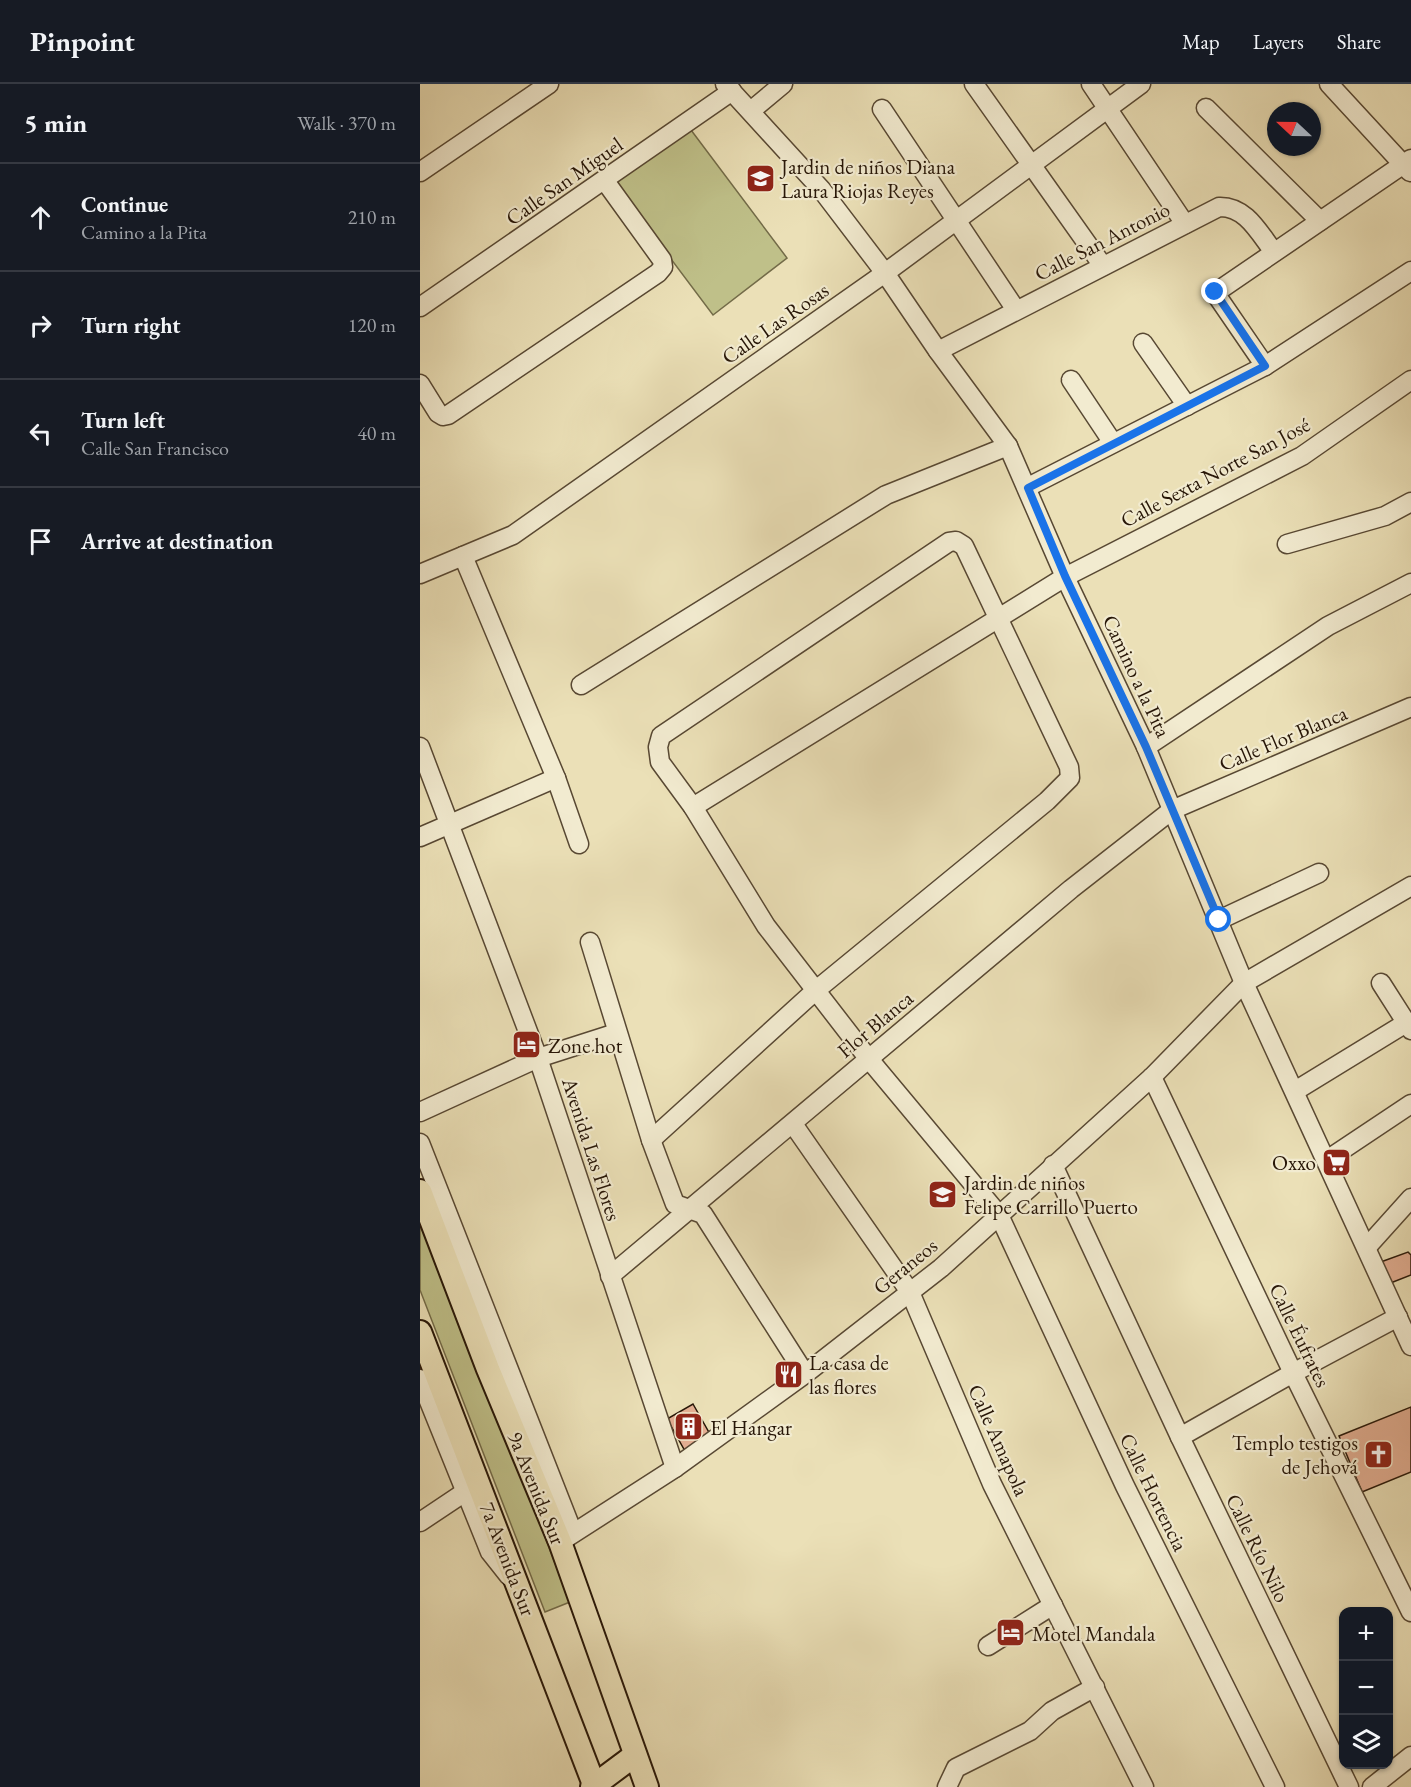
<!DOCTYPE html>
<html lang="en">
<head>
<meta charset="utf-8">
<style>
  :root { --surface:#171b24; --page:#20242c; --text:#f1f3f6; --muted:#9ea1a6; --line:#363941 }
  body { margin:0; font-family:"EB Garamond",serif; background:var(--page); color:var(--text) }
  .controls { position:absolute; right:18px; bottom:18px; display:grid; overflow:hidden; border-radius:12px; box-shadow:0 2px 4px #0004 }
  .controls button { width:54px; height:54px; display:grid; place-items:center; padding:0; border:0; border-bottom:2px solid var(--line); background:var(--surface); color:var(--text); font:30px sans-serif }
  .compass { position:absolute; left:847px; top:18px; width:54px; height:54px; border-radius:50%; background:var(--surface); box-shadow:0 2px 4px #0004; rotate:292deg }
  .stop { position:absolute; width:18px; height:18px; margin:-14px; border:4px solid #1a73e8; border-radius:50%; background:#fff }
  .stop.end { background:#1a73e8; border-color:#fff; box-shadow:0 2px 6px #0008 }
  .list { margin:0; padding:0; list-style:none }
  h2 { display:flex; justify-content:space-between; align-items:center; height:78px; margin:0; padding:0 24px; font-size:26px }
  h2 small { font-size:20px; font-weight:400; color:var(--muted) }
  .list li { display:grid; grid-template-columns:39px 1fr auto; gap:18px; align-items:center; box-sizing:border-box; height:108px; padding:0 24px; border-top:2px solid var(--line) }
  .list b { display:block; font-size:22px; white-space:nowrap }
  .list p { margin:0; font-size:20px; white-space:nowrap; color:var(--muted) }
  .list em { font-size:20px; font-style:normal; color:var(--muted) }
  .icon { flex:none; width:33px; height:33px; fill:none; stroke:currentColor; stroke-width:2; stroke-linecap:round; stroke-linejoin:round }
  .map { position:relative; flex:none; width:991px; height:1703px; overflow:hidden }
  header { display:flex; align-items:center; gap:36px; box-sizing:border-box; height:84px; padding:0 30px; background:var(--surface); border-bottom:2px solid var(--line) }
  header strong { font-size:28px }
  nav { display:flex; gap:33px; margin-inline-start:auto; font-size:21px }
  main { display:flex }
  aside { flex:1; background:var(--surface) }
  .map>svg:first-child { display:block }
  .green { fill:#bfc089; stroke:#736b48; stroke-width:1.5 }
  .building { fill:#e4af93; stroke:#271607; stroke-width:1.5 }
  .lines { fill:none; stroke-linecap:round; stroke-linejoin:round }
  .minor-casing { stroke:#584833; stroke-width:21 }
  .major-casing { stroke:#271607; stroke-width:26 }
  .minor { stroke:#f2ebd0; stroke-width:18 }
  .major { stroke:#ebe0b7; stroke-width:22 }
  .route { stroke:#1a73e8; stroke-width:8 }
  .labels { text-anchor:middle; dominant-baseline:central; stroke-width:4.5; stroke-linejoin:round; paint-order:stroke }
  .poi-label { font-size:21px; fill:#271607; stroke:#f2ebd0; text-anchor:start }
  .street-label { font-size:21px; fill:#271607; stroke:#f2ebd0 }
</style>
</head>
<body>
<header>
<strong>Pinpoint</strong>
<nav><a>Map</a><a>Layers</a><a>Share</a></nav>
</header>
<main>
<aside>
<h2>5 min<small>Walk · 370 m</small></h2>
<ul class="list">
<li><svg class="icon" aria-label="ahead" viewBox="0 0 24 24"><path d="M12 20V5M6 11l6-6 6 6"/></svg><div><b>Continue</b><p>Camino a la Pita</p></div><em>210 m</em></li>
<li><svg class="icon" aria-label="right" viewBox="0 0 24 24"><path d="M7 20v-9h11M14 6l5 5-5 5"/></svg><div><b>Turn right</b></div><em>120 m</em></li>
<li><svg class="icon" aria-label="left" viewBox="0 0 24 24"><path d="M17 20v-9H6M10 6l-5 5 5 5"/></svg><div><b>Turn left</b><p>Calle San Francisco</p></div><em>40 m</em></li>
<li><svg class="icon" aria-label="arrive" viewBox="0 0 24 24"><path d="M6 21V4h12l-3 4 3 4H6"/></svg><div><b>Arrive at destination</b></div></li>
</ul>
</aside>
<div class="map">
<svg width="991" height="1703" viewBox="0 0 991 1703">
  <rect width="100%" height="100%" fill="#ebe0b7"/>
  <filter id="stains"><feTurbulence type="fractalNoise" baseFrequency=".00333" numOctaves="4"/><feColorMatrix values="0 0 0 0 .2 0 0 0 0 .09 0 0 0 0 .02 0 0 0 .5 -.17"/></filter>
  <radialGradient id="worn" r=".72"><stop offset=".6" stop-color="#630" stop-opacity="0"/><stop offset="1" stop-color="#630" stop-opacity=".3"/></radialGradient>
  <g class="green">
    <polygon points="271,46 367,174 293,231 194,99"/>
    <polygon points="0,1128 150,1518 125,1528 0,1206"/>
  </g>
  <g class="building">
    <polygon points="988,1168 991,1171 991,1191 968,1200 958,1179"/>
    <polygon points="273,1320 291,1352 265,1367 247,1335"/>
    <polygon points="991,1323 991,1388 942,1408 919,1352"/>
  </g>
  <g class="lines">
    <defs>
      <g id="minor">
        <polyline points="305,0 401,105 465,189 518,267 588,362 645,493 726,663 824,899 991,1262"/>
        <polyline points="554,0 683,182"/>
        <polyline points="671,0 765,140"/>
        <polyline points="909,0 990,88"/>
        <polyline points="786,24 900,137"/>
        <polyline points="462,25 596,226"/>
        <polyline points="332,26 363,0"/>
        <polyline points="0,88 129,0"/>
        <polyline points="0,223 312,7"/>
        <polyline points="723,259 767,322"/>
        <path d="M 518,267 L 799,123 C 826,122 839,149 854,168"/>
        <polyline points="845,282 795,209 991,75"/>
        <polyline points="651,296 693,359"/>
        <polyline points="0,300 18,329 23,332 28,331 238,189 243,183 242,176 185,97"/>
        <polyline points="608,403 845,282 991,187"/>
        <polyline points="867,460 965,432 991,418"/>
        <polyline points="43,472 136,694 159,760"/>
        <polyline points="0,490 93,451 465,189 721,0"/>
        <polyline points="161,601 466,411 588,362"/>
        <polyline points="0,663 118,974 255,1384"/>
        <polyline points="726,663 908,542 991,499"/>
        <polyline points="273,723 645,493 882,372 991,296"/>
        <polyline points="0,753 136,694"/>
        <polyline points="799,836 899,789"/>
        <polyline points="170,858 231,1056 255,1120 283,1130 385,1290"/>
        <polyline points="961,899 991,946"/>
        <polyline points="732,993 873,1289 991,1528"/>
        <polyline points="875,1007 986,939"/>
        <polyline points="0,1028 118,974 196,949"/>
        <polyline points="373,1040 490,1208 572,1400 724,1703"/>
        <polyline points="231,1056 395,907 627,717 650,694 649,683 544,462 536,457 529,458 241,652 238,663 240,678 273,723 346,842 448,974 579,1131 705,1402 855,1703"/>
        <polyline points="0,1059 153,1449"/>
        <polyline points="907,1076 991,1020"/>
        <polyline points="633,1081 760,1353 929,1703"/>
        <polyline points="947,1163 991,1114"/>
        <polyline points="190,1192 651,805 752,726 991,623"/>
        <polyline points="0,1295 70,1468 89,1492"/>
        <polyline points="760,1353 873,1289 978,1233"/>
        <polyline points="0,1438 45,1408"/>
        <polyline points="140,1458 255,1384 385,1290 521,1184 732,993 824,899 991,802"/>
        <polyline points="568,1562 633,1521"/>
        <polyline points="527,1703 536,1684 610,1647 632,1627 675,1603"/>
        <polyline points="952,1703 991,1672"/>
      </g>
      <g id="major">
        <polyline points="0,1107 68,1285 140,1458 227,1703"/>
        <polyline points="0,1248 175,1703"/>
        <polyline points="172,1703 215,1671"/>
      </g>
    </defs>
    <use href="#minor" class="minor-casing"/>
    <use href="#major" class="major-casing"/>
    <use href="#minor" class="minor"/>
    <use href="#major" class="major"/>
  </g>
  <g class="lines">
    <polyline class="route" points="795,208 845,282 608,404 645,492 726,663 799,836"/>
  </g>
  <defs>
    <symbol id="school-square" viewBox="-11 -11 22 22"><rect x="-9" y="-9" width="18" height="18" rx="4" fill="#8f2418" stroke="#f2ebd0"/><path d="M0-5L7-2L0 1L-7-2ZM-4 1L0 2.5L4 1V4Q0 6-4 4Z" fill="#fff"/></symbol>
    <symbol id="hotel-square" viewBox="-11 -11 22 22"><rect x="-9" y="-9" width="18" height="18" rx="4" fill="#8f2418" stroke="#f2ebd0"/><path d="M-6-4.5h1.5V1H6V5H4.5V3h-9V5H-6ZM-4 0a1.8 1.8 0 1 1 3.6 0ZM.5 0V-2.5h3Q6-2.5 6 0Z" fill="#fff"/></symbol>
    <symbol id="supermarket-square" viewBox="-11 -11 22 22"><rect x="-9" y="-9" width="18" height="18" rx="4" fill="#8f2418" stroke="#f2ebd0"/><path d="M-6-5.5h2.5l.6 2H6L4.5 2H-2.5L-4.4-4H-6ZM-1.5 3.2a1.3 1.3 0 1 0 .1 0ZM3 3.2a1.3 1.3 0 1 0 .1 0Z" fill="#fff"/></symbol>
    <symbol id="restaurant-square" viewBox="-11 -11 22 22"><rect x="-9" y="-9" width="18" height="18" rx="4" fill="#8f2418" stroke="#f2ebd0"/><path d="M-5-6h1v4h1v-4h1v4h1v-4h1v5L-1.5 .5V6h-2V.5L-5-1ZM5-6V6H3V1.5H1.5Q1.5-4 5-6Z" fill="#fff"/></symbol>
    <symbol id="building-square" viewBox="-11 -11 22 22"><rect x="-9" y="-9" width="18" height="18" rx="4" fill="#8f2418" stroke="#f2ebd0"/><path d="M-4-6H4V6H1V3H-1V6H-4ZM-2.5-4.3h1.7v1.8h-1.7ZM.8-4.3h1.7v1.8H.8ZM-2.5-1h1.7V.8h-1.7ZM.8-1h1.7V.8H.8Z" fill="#fff"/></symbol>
    <symbol id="church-square" viewBox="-11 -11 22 22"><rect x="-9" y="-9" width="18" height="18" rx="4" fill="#8f2418" stroke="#f2ebd0"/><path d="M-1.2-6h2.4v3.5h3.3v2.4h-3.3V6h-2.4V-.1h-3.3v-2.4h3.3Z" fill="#fff"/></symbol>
  </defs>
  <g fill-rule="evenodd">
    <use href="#school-square" x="324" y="78" width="33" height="33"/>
    <use href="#hotel-square" x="90" y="944" width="33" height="33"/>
    <use href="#supermarket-square" x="900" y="1062" width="33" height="33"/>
    <use href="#school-square" x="506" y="1094" width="33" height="33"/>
    <use href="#restaurant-square" x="352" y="1274" width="33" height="33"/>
    <use href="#building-square" x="252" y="1326" width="33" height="33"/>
    <use href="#church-square" x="942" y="1354" width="33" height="33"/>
    <use href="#hotel-square" x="574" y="1532" width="33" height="33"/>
  </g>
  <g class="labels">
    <g class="poi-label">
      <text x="361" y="82">Jardin de niños Diana<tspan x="361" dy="24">Laura Riojas Reyes</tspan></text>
      <text x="128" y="961">Zone hot</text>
      <text x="896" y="1078" text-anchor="end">Oxxo</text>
      <text x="544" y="1098">Jardin de niños<tspan x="544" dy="24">Felipe Carrillo Puerto</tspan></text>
      <text x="389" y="1278">La casa de<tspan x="389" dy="24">las flores</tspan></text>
      <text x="290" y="1343">El Hangar</text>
      <text x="938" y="1358" text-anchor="end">Templo testigos<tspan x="938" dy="24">de Jehová</tspan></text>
      <text x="612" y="1549">Motel Mandala</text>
    </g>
    <g class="street-label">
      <text transform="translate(144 97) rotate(-35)">Calle San Miguel</text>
      <text transform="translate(682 157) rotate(-27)">Calle San Antonio</text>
      <text transform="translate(355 239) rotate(-35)">Calle Las Rosas</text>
      <text transform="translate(795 388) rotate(-28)">Calle Sexta Norte San José</text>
      <text transform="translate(717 592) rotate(65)">Camino a la Pita</text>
      <text transform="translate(863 654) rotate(-23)">Calle Flor Blanca</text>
      <text transform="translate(455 940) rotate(-40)">Flor Blanca</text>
      <text transform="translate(172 1065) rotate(72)">Avenida Las Flores</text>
      <text transform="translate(485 1182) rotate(-39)">Geraneos</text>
      <text transform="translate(880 1251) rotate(64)">Calle Éufrates</text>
      <text transform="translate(579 1356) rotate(66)">Calle Amapola</text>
      <text transform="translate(117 1404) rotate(68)">9a Avenida Sur</text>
      <text transform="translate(734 1408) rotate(64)">Calle Hortencia</text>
      <text transform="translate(838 1464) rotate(64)">Calle Río Nilo</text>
      <text transform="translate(88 1475) rotate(69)">7a Avenida Sur</text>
    </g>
  </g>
  <rect width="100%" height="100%" filter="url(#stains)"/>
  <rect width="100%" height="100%" fill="url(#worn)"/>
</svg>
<div class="controls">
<button>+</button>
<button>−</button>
<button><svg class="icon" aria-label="layers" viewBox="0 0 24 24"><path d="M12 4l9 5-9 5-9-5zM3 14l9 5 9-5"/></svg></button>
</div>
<svg class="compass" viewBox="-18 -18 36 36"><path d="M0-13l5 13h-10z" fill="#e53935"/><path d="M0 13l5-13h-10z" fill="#9ea1a6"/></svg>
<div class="stop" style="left:799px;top:836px"></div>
<div class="stop end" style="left:795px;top:208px"></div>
</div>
</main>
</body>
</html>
